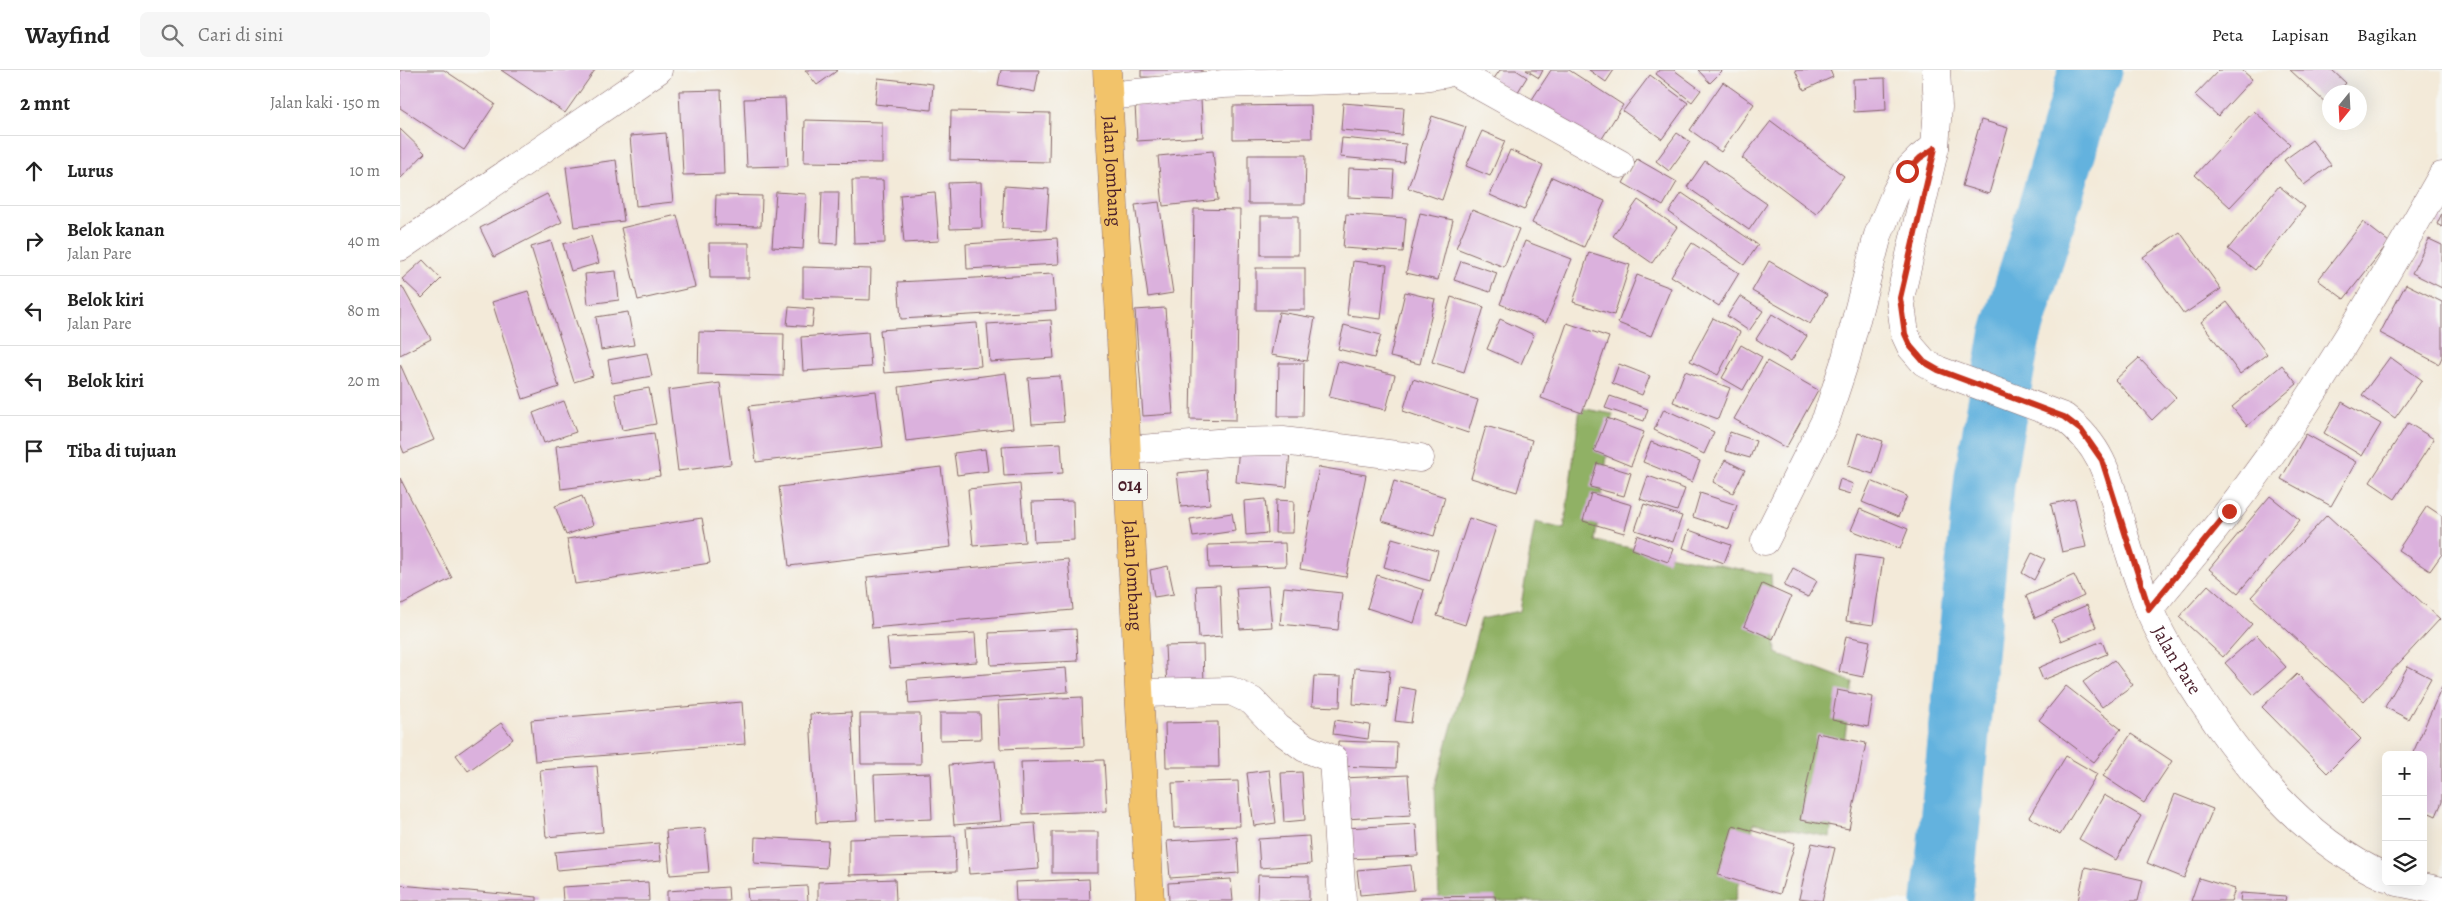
<!DOCTYPE html>
<html lang="id">
<head>
<meta charset="utf-8">
<style>
  :root { --surface:#fff; --page:#f6f6f6; --text:#222; --muted:#767676; --line:#e0e0e0 }
  body { margin:0; font-family:Alegreya,serif; background:var(--page); color:var(--text) }
  .controls { position:absolute; right:15px; bottom:15px; display:grid; overflow:hidden; border-radius:8px; box-shadow:0 5px 20px #0002 }
  .controls button { width:45px; height:45px; display:grid; place-items:center; padding:0; border:0; border-bottom:1px solid var(--line); background:var(--surface); color:var(--text); font:25px sans-serif }
  .compass { position:absolute; left:1922px; top:15px; width:45px; height:45px; border-radius:50%; background:var(--surface); box-shadow:0 5px 20px #0002; rotate:198deg }
  .stop { position:absolute; width:15px; height:15px; margin:-11px; border:4px solid #c8321e; border-radius:50%; background:#fff }
  .stop.end { background:#c8321e; border-color:#fff; box-shadow:0 1px 5px #0008 }
  .list { margin:0; padding:0; list-style:none }
  h2 { display:flex; justify-content:space-between; align-items:center; height:65px; margin:0; padding:0 20px; font-size:21px }
  h2 small { font-size:16px; font-weight:400; color:var(--muted) }
  .list li { display:grid; grid-template-columns:32px 1fr auto; gap:15px; align-items:center; box-sizing:border-box; height:70px; padding:0 20px; border-top:1px solid var(--line) }
  .list b { display:block; font-size:19px; white-space:nowrap }
  .list p { margin:0; font-size:16px; white-space:nowrap; color:var(--muted) }
  .list em { font-size:16px; font-style:normal; color:var(--muted) }
  .icon { flex:none; width:28px; height:28px; fill:none; stroke:currentColor; stroke-width:2; stroke-linecap:round; stroke-linejoin:round }
  .map { position:relative; flex:none; width:2042px; height:831px; overflow:hidden }
  header { display:flex; align-items:center; gap:30px; box-sizing:border-box; height:70px; padding:0 25px; background:var(--surface); border-bottom:1px solid var(--line) }
  header strong { font-size:24px }
  nav { display:flex; gap:28px; margin-inline-start:auto; font-size:18px }
  .search { width:350px; height:45px; background:var(--page); display:flex; align-items:center; gap:12px; box-sizing:border-box; padding:0 18px; border-radius:8px; color:var(--muted); font-size:19px }
  main { display:flex }
  aside { flex:1; background:var(--surface) }
  .map>svg:first-child { display:block }
  .forest { fill:#90b165; stroke:#6d6848 }
  .lines { fill:none; stroke-linecap:round; stroke-linejoin:round }
  .river { stroke:#63b2de; stroke-width:61 }
  .building { fill:#dbb1dd }
  .minor-casing { stroke:#856668; stroke-width:29 }
  .major-casing { stroke:#856668; stroke-width:29 }
  .minor { stroke:#fff; stroke-width:28 }
  .major { stroke:#f2c36a; stroke-width:28 }
  .route { stroke:#c8321e; stroke-width:6 }
  .labels { text-anchor:middle; dominant-baseline:central; stroke-width:5; stroke-linejoin:round; paint-order:stroke }
  .shield { fill:#f6f6f2; stroke:#7e6067; stroke-width:1 }
  .shield-label { font-size:18px; font-weight:bold; fill:#4a1f2b }
  .street-label { font-size:19px; fill:#4a1f2b; stroke:#f6f6f2 }
</style>
</head>
<body>
<header>
<strong>Wayfind</strong>
<div class="search"><svg class="icon" aria-label="search" viewBox="0 0 24 24"><circle cx="10" cy="10" r="6"/><path d="M15 15l6 6"/></svg>Cari di sini</div>
<nav><a>Peta</a><a>Lapisan</a><a>Bagikan</a></nav>
</header>
<main>
<aside>
<h2>2 mnt<small>Jalan kaki · 150 m</small></h2>
<ul class="list">
<li><svg class="icon" aria-label="ahead" viewBox="0 0 24 24"><path d="M12 20V5M6 11l6-6 6 6"/></svg><div><b>Lurus</b></div><em>10 m</em></li>
<li><svg class="icon" aria-label="right" viewBox="0 0 24 24"><path d="M7 20v-9h11M14 6l5 5-5 5"/></svg><div><b>Belok kanan</b><p>Jalan Pare</p></div><em>40 m</em></li>
<li><svg class="icon" aria-label="left" viewBox="0 0 24 24"><path d="M17 20v-9H6M10 6l-5 5 5 5"/></svg><div><b>Belok kiri</b><p>Jalan Pare</p></div><em>80 m</em></li>
<li><svg class="icon" aria-label="left" viewBox="0 0 24 24"><path d="M17 20v-9H6M10 6l-5 5 5 5"/></svg><div><b>Belok kiri</b></div><em>20 m</em></li>
<li><svg class="icon" aria-label="arrive" viewBox="0 0 24 24"><path d="M6 21V4h12l-3 4 3 4H6"/></svg><div><b>Tiba di tujuan</b></div></li>
</ul>
</aside>
<div class="map">
<svg width="2042" height="831" viewBox="0 0 2042 831">
  <rect width="100%" height="100%" fill="#f6f6f2"/>
  <filter id="ink" filterUnits="userSpaceOnUse"><feTurbulence type="fractalNoise" baseFrequency=".02" numOctaves="2"/><feDisplacementMap in="SourceGraphic" scale="10" xChannelSelector="R" yChannelSelector="G"/><feConvolveMatrix kernelMatrix="1 2 1 2 8 2 1 2 1" color-interpolation-filters="sRGB"/></filter>
  <filter id="wash" filterUnits="userSpaceOnUse"><feTurbulence type="fractalNoise" baseFrequency=".0096" numOctaves="4" result="noise"/><feDisplacementMap in="SourceGraphic" scale="20" xChannelSelector="R" yChannelSelector="G"/><feGaussianBlur stdDeviation="1.12" result="paint"/><feColorMatrix in="noise" values="0 0 0 0 0 0 0 0 0 0 0 0 0 0 0 0 0 1.4 0 .05"/><feComposite in="paint" operator="in"/></filter>
  <g filter="url(#wash)">
    <rect width="100%" height="100%" fill="#f3ead9"/>
    <polygon class="forest" points="1180,338 1213,344 1195,471 1371,505 1376,583 1453,612 1430,767 1354,753 1335,831 1039,831 1035,717 1081,549 1120,541 1135,452 1164,459"/>
    <g class="lines">
      <polyline class="river" points="1542,831 1585,406 1610,267 1686,12 1692,0"/>
    </g>
    <g id="blocks">
      <g class="building">
        <polygon points="0,0 44,0 95,34 64,80 0,38"/>
        <polygon points="101,0 195,0 165,43"/>
        <polygon points="405,0 438,0 417,15"/>
        <polygon points="601,0 639,0 635,22 598,15"/>
        <polygon points="741,0 802,0 802,8 741,7"/>
        <polygon points="1100,0 1116,0 1127,7 1116,25 1093,10"/>
        <polygon points="1126,0 1143,0 1139,8"/>
        <polygon points="1151,0 1169,0 1223,35 1198,75 1131,31"/>
        <polygon points="1189,0 1214,0 1206,12"/>
        <polygon points="1259,0 1274,0 1301,20 1292,32 1256,4"/>
        <polygon points="1298,0 1323,0 1310,13"/>
        <polygon points="1395,0 1430,0 1433,7 1404,20"/>
        <polygon points="1819,0 1842,0 1852,9 1818,46 1795,25"/>
        <polygon points="1890,0 1932,0 1946,13 1938,22 1930,22 1930,31 1927,34"/>
        <polygon points="1250,5 1288,33 1262,69 1223,41"/>
        <polygon points="478,8 533,14 531,40 475,34"/>
        <polygon points="1485,8 1486,40 1454,42 1453,9"/>
        <polygon points="1323,12 1354,34 1321,82 1290,60"/>
        <polygon points="321,20 324,104 283,105 279,21"/>
        <polygon points="385,28 388,96 347,97 344,29"/>
        <polygon points="801,30 803,67 737,71 735,34"/>
        <polygon points="943,33 1004,38 1002,65 941,60"/>
        <polygon points="911,35 912,68 833,69 833,36"/>
        <polygon points="551,41 650,43 649,92 550,90"/>
        <polygon points="1854,41 1890,74 1830,137 1795,105"/>
        <polygon points="1032,46 1066,57 1042,130 1008,118"/>
        <polygon points="405,50 482,52 482,93 404,92"/>
        <polygon points="1581,50 1608,58 1589,124 1562,116"/>
        <polygon points="1371,51 1444,106 1416,144 1342,88"/>
        <polygon points="0,59 25,83 0,109"/>
        <polygon points="1082,61 1105,71 1090,106 1066,96"/>
        <polygon points="266,63 273,132 236,136 230,66"/>
        <polygon points="1277,63 1290,72 1269,101 1256,91"/>
        <polygon points="942,68 1006,74 1004,93 940,87"/>
        <polygon points="1912,70 1931,95 1904,115 1884,90"/>
        <polygon points="1110,80 1143,95 1124,140 1090,125"/>
        <polygon points="813,81 818,130 763,136 758,86"/>
        <polygon points="848,85 906,85 905,134 848,134"/>
        <polygon points="1237,89 1277,112 1263,136 1223,113"/>
        <polygon points="216,90 224,151 174,157 166,97"/>
        <polygon points="1305,91 1367,134 1349,160 1287,117"/>
        <polygon points="949,98 994,100 992,129 948,127"/>
        <polygon points="1152,107 1205,131 1184,177 1132,153"/>
        <polygon points="452,110 483,110 485,173 454,174"/>
        <polygon points="581,112 582,158 550,159 548,113"/>
        <polygon points="604,116 649,119 646,160 602,158"/>
        <polygon points="1879,116 1905,137 1855,200 1828,179"/>
        <polygon points="376,122 406,124 403,179 372,177"/>
        <polygon points="422,122 439,122 437,174 420,173"/>
        <polygon points="535,122 539,171 504,173 500,125"/>
        <polygon points="1282,123 1358,175 1344,195 1269,142"/>
        <polygon points="147,124 162,152 94,187 80,158"/>
        <polygon points="316,125 362,126 361,156 315,155"/>
        <polygon points="1238,130 1277,157 1252,193 1213,166"/>
        <polygon points="759,132 773,223 748,227 735,135"/>
        <polygon points="794,139 840,140 836,350 790,349"/>
        <polygon points="1072,140 1119,159 1104,197 1056,178"/>
        <polygon points="1020,143 1053,150 1038,210 1006,203"/>
        <polygon points="2042,143 2042,157 2037,154"/>
        <polygon points="946,144 1006,148 1003,182 943,178"/>
        <polygon points="277,145 295,217 238,230 221,158"/>
        <rect x="861" y="146" width="37" height="39"/>
        <polygon points="1963,152 1989,172 1944,229 1918,210"/>
        <polygon points="1780,162 1821,219 1784,244 1743,187"/>
        <polygon points="191,166 199,193 171,201 163,174"/>
        <polygon points="657,168 659,194 567,199 566,174"/>
        <polygon points="2029,169 2042,175 2042,218 2012,203"/>
        <polygon points="151,171 193,306 174,312 131,177"/>
        <polygon points="1125,171 1172,189 1146,253 1100,234"/>
        <polygon points="309,173 349,173 349,208 310,208"/>
        <polygon points="1292,173 1339,203 1319,236 1271,206"/>
        <polygon points="1189,182 1230,195 1214,245 1173,232"/>
        <polygon points="23,190 41,209 22,228 2,209"/>
        <polygon points="953,191 987,195 981,249 947,245"/>
        <polygon points="1061,191 1097,203 1090,222 1054,210"/>
        <polygon points="1369,191 1427,225 1410,254 1352,221"/>
        <polygon points="403,197 471,199 470,230 403,228"/>
        <rect x="856" y="198" width="49" height="42"/>
        <polygon points="216,201 219,230 188,234 185,204"/>
        <polygon points="653,204 656,240 501,249 498,212"/>
        <polygon points="1237,205 1271,218 1251,266 1218,253"/>
        <polygon points="2006,214 2042,232 2042,287 2039,294 1980,263"/>
        <polygon points="2,216 31,269 0,285 0,218"/>
        <polygon points="128,221 159,317 123,329 92,232"/>
        <polygon points="1005,222 1035,229 1020,294 990,287"/>
        <polygon points="1340,226 1363,241 1349,261 1327,246"/>
        <polygon points="1051,227 1084,237 1064,302 1032,292"/>
        <polygon points="1827,232 1867,284 1840,304 1801,252"/>
        <polygon points="389,237 414,239 412,257 387,255"/>
        <polygon points="765,238 773,344 743,346 735,240"/>
        <polygon points="228,242 234,275 201,280 196,247"/>
        <polygon points="879,242 915,248 907,291 871,285"/>
        <polygon points="1372,244 1407,266 1391,291 1356,269"/>
        <polygon points="1313,248 1340,262 1318,305 1290,291"/>
        <polygon points="1100,249 1134,265 1121,294 1087,279"/>
        <polygon points="651,250 654,288 590,292 587,254"/>
        <polygon points="577,253 581,296 484,303 480,260"/>
        <polygon points="1167,253 1209,267 1182,343 1141,328"/>
        <polygon points="944,255 981,265 974,288 938,279"/>
        <polygon points="299,262 384,264 383,306 298,304"/>
        <polygon points="468,262 471,297 403,301 401,267"/>
        <polygon points="1341,275 1362,287 1343,320 1322,308"/>
        <polygon points="247,283 252,306 212,313 208,290"/>
        <polygon points="1990,287 2022,310 1995,348 1962,325"/>
        <polygon points="1739,288 1776,327 1752,350 1715,310"/>
        <polygon points="938,291 995,305 986,340 929,327"/>
        <polygon points="1367,291 1418,320 1386,378 1334,349"/>
        <polygon points="879,293 904,293 903,346 878,346"/>
        <polygon points="0,294 34,370 4,383 0,373"/>
        <polygon points="1219,294 1250,306 1242,325 1212,313"/>
        <polygon points="1882,295 1897,314 1847,356 1832,337"/>
        <polygon points="1285,301 1330,318 1318,349 1273,332"/>
        <polygon points="606,303 613,358 506,371 499,317"/>
        <polygon points="660,306 664,352 632,354 628,308"/>
        <polygon points="1013,309 1078,330 1068,363 1003,341"/>
        <polygon points="320,313 331,394 278,401 268,320"/>
        <polygon points="249,318 256,354 222,360 215,324"/>
        <polygon points="476,321 483,377 356,392 349,336"/>
        <polygon points="1210,326 1248,339 1244,351 1205,338"/>
        <polygon points="164,331 176,362 144,373 133,343"/>
        <polygon points="1942,332 1981,354 1962,386 1924,363"/>
        <polygon points="1264,339 1314,362 1304,384 1254,360"/>
        <polygon points="1207,348 1244,362 1231,396 1194,381"/>
        <polygon points="2008,353 2034,369 1995,429 1970,412"/>
        <polygon points="1086,356 1132,370 1117,422 1071,408"/>
        <polygon points="1330,362 1356,371 1350,388 1325,381"/>
        <polygon points="254,363 260,406 161,419 156,376"/>
        <polygon points="1458,363 1483,371 1473,404 1448,396"/>
        <polygon points="1906,364 1956,392 1931,436 1881,409"/>
        <polygon points="1251,372 1300,391 1292,412 1243,392"/>
        <polygon points="661,373 663,403 604,406 602,376"/>
        <polygon points="839,376 890,381 887,417 836,412"/>
        <polygon points="585,379 588,401 557,405 554,383"/>
        <polygon points="1325,390 1345,400 1333,423 1313,412"/>
        <polygon points="1197,393 1231,403 1224,426 1190,417"/>
        <polygon points="541,397 551,477 389,496 379,417"/>
        <polygon points="919,397 966,405 946,507 900,499"/>
        <polygon points="807,400 810,434 781,437 777,403"/>
        <polygon points="1248,406 1285,419 1277,441 1240,429"/>
        <polygon points="0,408 52,508 0,535"/>
        <polygon points="1440,409 1453,414 1450,424 1437,420"/>
        <polygon points="994,411 1045,427 1034,466 982,451"/>
        <polygon points="1471,411 1507,426 1498,447 1462,432"/>
        <polygon points="620,414 625,472 573,476 568,419"/>
        <polygon points="1191,423 1232,435 1224,463 1183,451"/>
        <polygon points="1300,423 1337,435 1329,459 1293,447"/>
        <polygon points="182,426 193,455 166,465 155,436"/>
        <polygon points="1870,426 1900,450 1838,523 1809,499"/>
        <polygon points="865,429 868,463 846,465 844,431"/>
        <polygon points="1675,429 1686,477 1662,482 1651,434"/>
        <polygon points="876,430 894,431 893,463 875,463"/>
        <polygon points="673,431 674,470 634,472 632,432"/>
        <polygon points="1244,434 1282,446 1273,472 1235,460"/>
        <polygon points="2027,436 2042,446 2042,484 2030,501 1998,480"/>
        <polygon points="1460,439 1508,459 1500,479 1451,460"/>
        <polygon points="832,443 835,461 793,467 790,449"/>
        <polygon points="1927,445 2040,549 1964,631 1851,527"/>
        <polygon points="302,448 310,493 175,514 167,469"/>
        <polygon points="1069,448 1096,457 1065,555 1037,546"/>
        <polygon points="1289,460 1331,475 1324,493 1283,478"/>
        <polygon points="1237,465 1273,479 1268,492 1232,479"/>
        <polygon points="992,468 1038,481 1030,511 984,497"/>
        <polygon points="885,473 886,496 809,498 808,475"/>
        <polygon points="1632,483 1645,489 1634,510 1622,503"/>
        <polygon points="1456,485 1483,489 1473,555 1446,551"/>
        <polygon points="668,489 673,540 472,558 467,507"/>
        <polygon points="768,496 774,524 754,527 750,500"/>
        <polygon points="1393,498 1417,511 1408,527 1384,516"/>
        <polygon points="977,505 1024,520 1014,553 967,538"/>
        <polygon points="1674,505 1684,526 1635,548 1626,526"/>
        <polygon points="1362,514 1391,527 1373,569 1344,556"/>
        <polygon points="820,515 822,566 799,568 796,516"/>
        <polygon points="1808,515 1852,554 1823,587 1779,547"/>
        <polygon points="868,516 872,557 840,559 836,518"/>
        <polygon points="884,517 942,523 938,560 880,554"/>
        <polygon points="1687,535 1696,557 1661,571 1652,550"/>
        <polygon points="676,559 678,591 591,595 589,563"/>
        <polygon points="575,563 577,592 490,598 487,568"/>
        <polygon points="1857,565 1886,597 1854,625 1825,593"/>
        <polygon points="1446,566 1470,571 1463,607 1439,602"/>
        <polygon points="1702,571 1707,584 1643,610 1638,598"/>
        <polygon points="803,575 804,617 767,618 765,576"/>
        <polygon points="1714,590 1733,615 1702,637 1683,612"/>
        <polygon points="2008,596 2031,608 2008,649 1985,637"/>
        <polygon points="666,598 668,622 509,634 507,610"/>
        <polygon points="955,598 990,601 987,637 953,634"/>
        <polygon points="1897,604 1961,669 1927,703 1862,637"/>
        <polygon points="914,606 941,607 940,637 912,636"/>
        <polygon points="1666,616 1721,659 1694,692 1639,650"/>
        <polygon points="1000,617 1016,620 1011,653 995,651"/>
        <polygon points="2042,617 2042,732 2036,746 2023,740 2023,685 2012,685"/>
        <polygon points="1437,620 1473,627 1468,657 1432,650"/>
        <polygon points="682,627 684,676 600,679 598,631"/>
        <polygon points="342,632 345,674 135,691 131,650"/>
        <polygon points="451,642 457,751 416,753 410,644"/>
        <polygon points="540,643 580,643 581,669 540,670"/>
        <polygon points="460,644 520,644 521,694 461,694"/>
        <polygon points="935,650 970,655 968,669 933,664"/>
        <polygon points="818,652 819,697 766,697 765,653"/>
        <polygon points="101,653 113,669 68,701 56,685"/>
        <polygon points="1417,663 1466,673 1449,759 1400,750"/>
        <polygon points="1731,664 1772,691 1744,733 1703,706"/>
        <polygon points="938,671 997,673 996,698 938,696"/>
        <polygon points="1666,686 1697,704 1660,765 1629,747"/>
        <polygon points="704,690 707,741 623,744 621,692"/>
        <polygon points="595,691 601,751 554,755 549,695"/>
        <polygon points="197,696 203,762 146,767 140,700"/>
        <polygon points="869,700 876,753 854,756 847,703"/>
        <polygon points="902,702 905,750 884,752 881,703"/>
        <polygon points="530,703 532,749 476,751 474,705"/>
        <polygon points="1008,705 1011,745 946,749 943,708"/>
        <polygon points="838,711 840,756 774,758 772,713"/>
        <polygon points="1775,724 1813,739 1784,808 1747,793"/>
        <polygon points="1704,725 1741,746 1716,790 1679,769"/>
        <polygon points="635,753 639,799 569,804 566,758"/>
        <polygon points="1016,754 1018,786 947,789 946,758"/>
        <polygon points="1333,755 1395,773 1380,824 1318,805"/>
        <polygon points="305,758 309,802 270,805 266,761"/>
        <rect x="652" y="762" width="46" height="41"/>
        <polygon points="555,766 556,802 449,805 449,769"/>
        <polygon points="909,766 911,794 860,798 858,769"/>
        <polygon points="355,767 428,771 426,798 354,793"/>
        <polygon points="837,767 839,803 770,808 767,771"/>
        <polygon points="259,773 261,791 157,800 155,782"/>
        <polygon points="1412,773 1435,778 1422,831 1399,828"/>
        <polygon points="1011,795 1014,820 960,825 957,800"/>
        <polygon points="1685,797 1743,810 1738,831 1678,831"/>
        <polygon points="858,805 909,806 909,831 857,831"/>
        <polygon points="1799,808 1835,819 1831,831 1791,831"/>
        <polygon points="495,809 496,831 418,831 418,812"/>
        <polygon points="689,809 690,831 616,831 615,812"/>
        <polygon points="831,809 833,831 769,831 768,813"/>
        <polygon points="248,812 249,831 163,831 162,817"/>
        <polygon points="0,815 137,827 137,831 0,831"/>
        <polygon points="407,816 408,831 348,831 347,819"/>
        <polygon points="328,817 329,831 267,831 267,821"/>
        <polygon points="1841,823 1886,826 1885,831 1840,831"/>
        <polygon points="1095,826 1096,831 1021,831 1021,827"/>
      </g>
    </g>
  </g>
  <g filter="url(#ink)">
    <use href="#blocks" fill-opacity="0" stroke="#856668" stroke-width="1"/>
    <g class="lines">
      <defs>
        <g id="minor">
          <path id="s1" d="M 1536,0 L 1538,37 L 1535,77 L 1500,228 L 1505,264 L 1511,277 L 1524,292 L 1538,300 L 1664,347 C 1706,380 1709,412 1723,461 C 1730,486 1739,512 1748,536 C 1758,562 1773,586 1788,609 C 1836,686 1901,770 1986,807"/>
          <polyline points="1053,1 1220,94"/>
          <polyline points="708,26 823,14 1023,7 1044,4 1054,0"/>
          <polyline points="0,177 258,0"/>
          <polyline points="728,380 830,372 883,371 1020,388"/>
          <polyline points="1365,471 1426,349 1446,288 1478,165 1496,122 1507,101 1520,88 1535,77"/>
          <path d="M 1749,539 C 1776,506 1803,475 1828,442 C 1910,337 1977,221 2042,106"/>
          <polyline points="740,623 831,621 852,631 878,658 905,678 933,689 942,831"/>
          <polyline points="1998,812 2042,821"/>
        </g>
        <g id="major">
          <path id="s2" d="M 707,0 L 750,831"/>
        </g>
      </defs>
      <use href="#minor" class="minor-casing"/>
      <use href="#major" class="major-casing"/>
      <use href="#minor" class="minor"/>
      <use href="#major" class="major"/>
    </g>
  </g>
  <g class="lines" filter="url(#ink)">
    <polyline class="route" points="1507,101 1520,88 1535,78 1500,228 1505,264 1511,277 1524,292 1538,300 1664,347 1681,360 1702,390 1749,539 1829,441"/>
  </g>
  <g class="labels">
    <rect class="shield" x="712.5" y="399.5" width="35" height="31" rx="4"/>
    <g class="shield-label">
      <text x="730" y="415">014</text>
    </g>
    <g class="street-label">
      <text stroke="none"><textPath href="#s2" startOffset="101">Jalan Jombang</textPath></text>
      <text stroke="none"><textPath href="#s2" startOffset="506">Jalan Jombang</textPath></text>
      <text stroke="none"><textPath href="#s1" startOffset="725">Jalan Pare</textPath></text>
    </g>
  </g>
</svg>
<div class="controls">
<button>+</button>
<button>−</button>
<button><svg class="icon" aria-label="layers" viewBox="0 0 24 24"><path d="M12 4l9 5-9 5-9-5zM3 14l9 5 9-5"/></svg></button>
</div>
<svg class="compass" viewBox="-18 -18 36 36"><path d="M0-13l5 13h-10z" fill="#e53935"/><path d="M0 13l5-13h-10z" fill="#767676"/></svg>
<div class="stop" style="left:1507px;top:101px"></div>
<div class="stop end" style="left:1829px;top:441px"></div>
</div>
</main>
</body>
</html>
